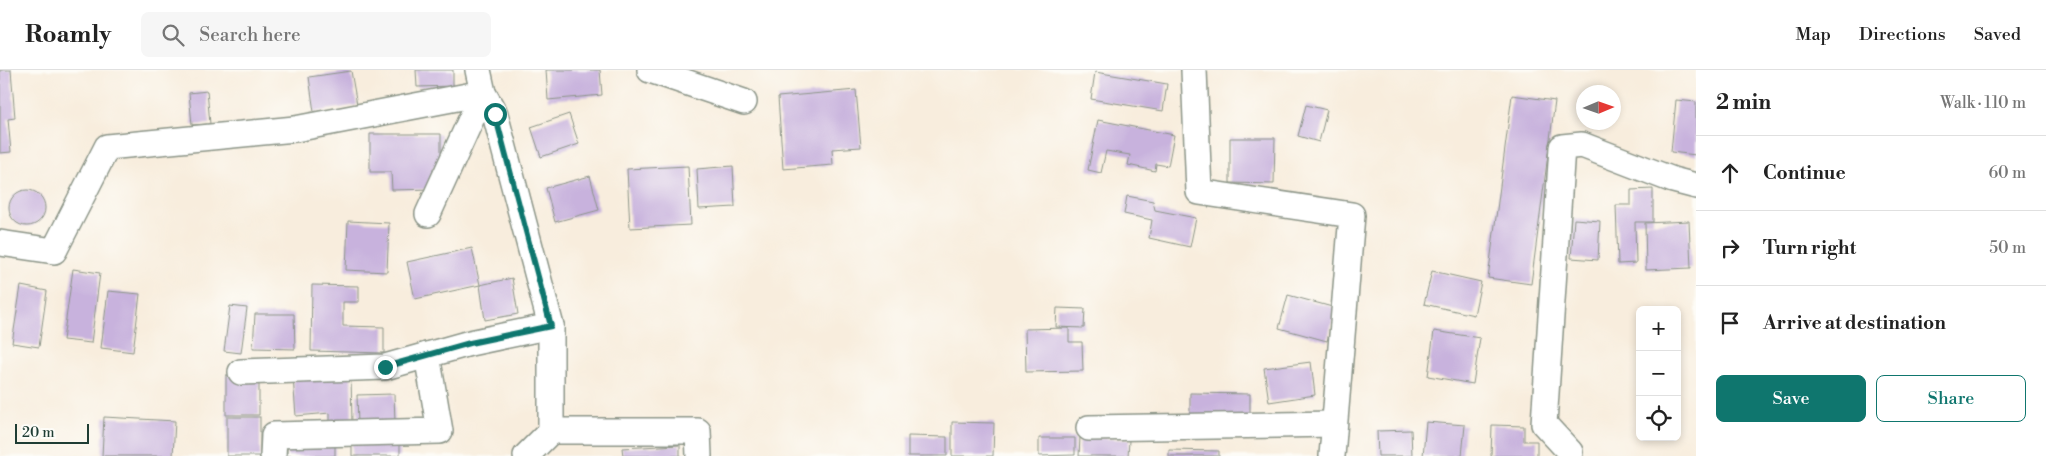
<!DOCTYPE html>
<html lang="en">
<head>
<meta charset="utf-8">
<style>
  :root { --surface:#fff; --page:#f6f6f6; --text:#222; --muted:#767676; --line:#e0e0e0; --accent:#0f766e }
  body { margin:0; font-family:"Libre Bodoni",serif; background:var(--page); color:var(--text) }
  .controls { position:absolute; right:15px; bottom:15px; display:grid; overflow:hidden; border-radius:8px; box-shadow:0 2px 8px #0003 }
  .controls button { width:45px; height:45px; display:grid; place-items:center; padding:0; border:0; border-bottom:1px solid var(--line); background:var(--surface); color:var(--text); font:25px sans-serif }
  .compass { position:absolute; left:1576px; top:15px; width:45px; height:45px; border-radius:50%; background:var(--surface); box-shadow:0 2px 8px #0003; rotate:88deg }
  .scale { position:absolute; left:15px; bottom:12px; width:74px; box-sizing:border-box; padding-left:5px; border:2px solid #1f3d34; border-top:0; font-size:14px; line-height:18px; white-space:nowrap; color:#1f3d34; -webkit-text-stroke:4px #fdfcf7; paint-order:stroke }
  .stop { position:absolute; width:15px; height:15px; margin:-11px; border:4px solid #0f766e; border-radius:50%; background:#fff }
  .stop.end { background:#0f766e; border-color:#fff; box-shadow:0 1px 5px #0008 }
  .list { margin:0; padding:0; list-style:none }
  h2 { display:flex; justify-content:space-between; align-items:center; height:65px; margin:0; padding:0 20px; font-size:21px }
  h2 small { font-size:16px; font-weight:400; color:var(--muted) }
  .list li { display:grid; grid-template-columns:32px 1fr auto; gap:15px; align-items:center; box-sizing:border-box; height:75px; padding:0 20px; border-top:1px solid var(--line) }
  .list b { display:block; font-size:19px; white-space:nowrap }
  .list em { font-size:16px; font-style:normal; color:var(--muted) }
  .actions { display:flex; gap:10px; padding:15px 20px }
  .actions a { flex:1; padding:11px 0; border:1px solid var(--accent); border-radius:8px; text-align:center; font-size:18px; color:var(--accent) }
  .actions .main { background:var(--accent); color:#fff }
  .icon { flex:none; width:28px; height:28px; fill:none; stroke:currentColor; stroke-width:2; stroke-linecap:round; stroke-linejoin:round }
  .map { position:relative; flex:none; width:1696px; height:386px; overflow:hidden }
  header { display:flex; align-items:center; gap:30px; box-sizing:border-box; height:70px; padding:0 25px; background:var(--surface); border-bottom:1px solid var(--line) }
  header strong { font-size:24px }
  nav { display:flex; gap:28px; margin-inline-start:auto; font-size:18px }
  .search { width:350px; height:45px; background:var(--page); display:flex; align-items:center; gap:12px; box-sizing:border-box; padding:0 18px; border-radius:8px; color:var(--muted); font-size:19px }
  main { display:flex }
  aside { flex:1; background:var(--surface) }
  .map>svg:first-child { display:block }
  .building { fill:#c8b2dd }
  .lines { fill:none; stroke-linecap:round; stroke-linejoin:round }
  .minor-casing { stroke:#8c9588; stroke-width:28 }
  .minor { stroke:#fff; stroke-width:25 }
  .route { stroke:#0f766e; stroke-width:6 }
</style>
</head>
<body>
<header>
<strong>Roamly</strong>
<div class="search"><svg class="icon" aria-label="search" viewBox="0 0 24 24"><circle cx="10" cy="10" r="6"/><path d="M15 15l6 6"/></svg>Search here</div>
<nav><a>Map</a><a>Directions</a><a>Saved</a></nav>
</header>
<main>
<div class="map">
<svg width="1696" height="386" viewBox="0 0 1696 386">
  <rect width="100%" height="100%" fill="#fdfcf7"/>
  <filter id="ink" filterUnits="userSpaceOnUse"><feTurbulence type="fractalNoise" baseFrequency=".02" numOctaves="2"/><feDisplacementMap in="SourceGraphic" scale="10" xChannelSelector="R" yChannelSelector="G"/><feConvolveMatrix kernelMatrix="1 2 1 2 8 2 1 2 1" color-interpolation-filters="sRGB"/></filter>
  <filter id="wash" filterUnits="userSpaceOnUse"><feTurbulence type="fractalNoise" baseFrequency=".0096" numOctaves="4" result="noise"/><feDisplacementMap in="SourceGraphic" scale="20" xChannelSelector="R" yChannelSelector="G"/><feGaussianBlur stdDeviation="1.12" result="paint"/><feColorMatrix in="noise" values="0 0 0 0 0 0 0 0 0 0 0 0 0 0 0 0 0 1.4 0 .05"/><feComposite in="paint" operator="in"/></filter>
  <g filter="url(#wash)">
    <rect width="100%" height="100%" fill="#f8eddd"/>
    <g id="blocks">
      <g class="building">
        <polygon points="0,0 11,0 15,48 8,49 11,82 0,83"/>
        <polygon points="416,0 453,0 453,16 417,17"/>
        <polygon points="546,0 600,0 602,25 548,30"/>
        <polygon points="351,1 357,35 314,42 309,7"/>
        <polygon points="1095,2 1167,14 1163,41 1091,29"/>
        <polygon points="856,20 861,77 832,79 833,95 783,99 778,27"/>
        <polygon points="207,21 210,54 192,55 189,23"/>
        <polygon points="1512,25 1555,31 1531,214 1488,208"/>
        <polygon points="1676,30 1696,32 1696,85 1671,82"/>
        <polygon points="1306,35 1327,40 1319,72 1298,66"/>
        <polygon points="569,44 579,74 541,87 531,57"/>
        <polygon points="1098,50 1174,65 1168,96 1156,94 1155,101 1128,95 1130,85 1106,81 1101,103 1088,100"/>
        <polygon points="370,64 441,64 441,98 433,98 433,119 392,120 391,102 370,102"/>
        <polygon points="1230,68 1275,68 1274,114 1230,113"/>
        <polygon points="688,96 691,155 630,158 627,99"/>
        <polygon points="733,96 735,137 699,139 697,99"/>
        <polygon points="590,106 599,140 555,152 546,118"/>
        <polygon points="1653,119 1653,152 1635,152 1636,193 1618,194 1616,135 1631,135 1631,120"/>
        <circle cx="27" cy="138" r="18"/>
        <polygon points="1127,126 1153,131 1155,140 1196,148 1190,177 1149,168 1152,150 1124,144"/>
        <polygon points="1574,149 1600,151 1598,190 1571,188"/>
        <polygon points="348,151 389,153 387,202 346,200"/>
        <polygon points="1689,151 1691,198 1646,200 1645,153"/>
        <polygon points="472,178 480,215 415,229 407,192"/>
        <polygon points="73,199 100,203 91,273 63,270"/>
        <polygon points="1432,201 1481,212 1474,245 1424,234"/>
        <polygon points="512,208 518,244 485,250 480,215"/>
        <polygon points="312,215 359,216 359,232 343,232 343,256 384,257 384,283 311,281"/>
        <polygon points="21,216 47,221 39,277 12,273"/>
        <polygon points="108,221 140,224 133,282 101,278"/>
        <polygon points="1288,225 1336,238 1327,271 1279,258"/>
        <polygon points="230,236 247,238 241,283 224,281"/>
        <polygon points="1057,238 1085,239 1084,258 1056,257"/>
        <polygon points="255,244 294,244 295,279 253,278"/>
        <polygon points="1069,258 1069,272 1082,272 1083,301 1026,302 1025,259"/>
        <polygon points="1434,261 1480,268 1473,314 1428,306"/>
        <polygon points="1311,292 1315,325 1269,332 1264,298"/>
        <polygon points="351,304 352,354 330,354 330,343 296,346 293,307"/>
        <polygon points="226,305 259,306 259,345 226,345"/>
        <polygon points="1190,323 1250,324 1250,355 1190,355"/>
        <polygon points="394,324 395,352 358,354 357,325"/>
        <polygon points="104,347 175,351 173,386 102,386"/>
        <rect x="227" y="347" width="33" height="39"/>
        <polygon points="952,352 994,353 993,386 952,386"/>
        <polygon points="1426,352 1465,355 1462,386 1423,386"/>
        <polygon points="1492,355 1524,356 1524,371 1537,371 1537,386 1491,386"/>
        <polygon points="1411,360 1412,386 1378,386 1377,361"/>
        <polygon points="908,366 947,367 947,386 908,386"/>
        <polygon points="1080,367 1129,370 1128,386 1079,386"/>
        <polygon points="1039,368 1075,368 1075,385 1039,386"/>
        <polygon points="400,372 400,386 352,386 352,373"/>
        <polygon points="680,375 680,386 623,386 622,378"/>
        <rect x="287" y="376" width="48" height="10"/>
        <polygon points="1169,380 1219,381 1219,386 1169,386"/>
      </g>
    </g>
  </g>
  <g filter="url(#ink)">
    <use href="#blocks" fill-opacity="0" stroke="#8c9588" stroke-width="1"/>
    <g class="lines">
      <defs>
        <g id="minor">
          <polyline points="478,0 483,23 495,44 551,256 551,361 526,386"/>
          <polyline points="650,0 744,32"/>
          <polyline points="1194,0 1199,122 1352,145 1332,386"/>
          <polyline points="428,144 483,23"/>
          <polyline points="0,173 54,181 107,77 295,59 483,23"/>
          <polyline points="241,302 385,297 470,273 551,256"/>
          <polyline points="1089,358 1334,354"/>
          <polyline points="551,361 698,361 699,386"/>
          <polyline points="1570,382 1544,354 1562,77 1582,75 1673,110 1696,116"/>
          <polyline points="273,386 274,365 440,361 427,285"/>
        </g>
      </defs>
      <use href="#minor" class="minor-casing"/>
      <use href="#minor" class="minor"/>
    </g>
  </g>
  <g class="lines" filter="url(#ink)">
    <polyline class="route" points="385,297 470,273 551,256 495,44"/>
  </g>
</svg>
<div class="controls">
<button>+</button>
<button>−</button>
<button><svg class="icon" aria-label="locate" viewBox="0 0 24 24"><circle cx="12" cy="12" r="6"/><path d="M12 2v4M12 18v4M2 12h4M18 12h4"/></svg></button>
</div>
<svg class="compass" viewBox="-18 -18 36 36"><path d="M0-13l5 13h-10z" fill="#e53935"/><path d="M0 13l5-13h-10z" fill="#767676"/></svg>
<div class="scale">20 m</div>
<div class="stop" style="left:495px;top:44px"></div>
<div class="stop end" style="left:385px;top:297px"></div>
</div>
<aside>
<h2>2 min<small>Walk · 110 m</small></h2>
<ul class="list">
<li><svg class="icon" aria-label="ahead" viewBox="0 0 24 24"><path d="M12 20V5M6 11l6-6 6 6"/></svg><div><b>Continue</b></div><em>60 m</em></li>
<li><svg class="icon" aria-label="right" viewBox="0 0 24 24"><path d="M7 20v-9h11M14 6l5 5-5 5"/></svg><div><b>Turn right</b></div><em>50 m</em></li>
<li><svg class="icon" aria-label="arrive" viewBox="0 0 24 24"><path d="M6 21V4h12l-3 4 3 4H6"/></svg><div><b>Arrive at destination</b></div></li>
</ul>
<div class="actions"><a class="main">Save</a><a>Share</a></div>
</aside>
</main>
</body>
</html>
